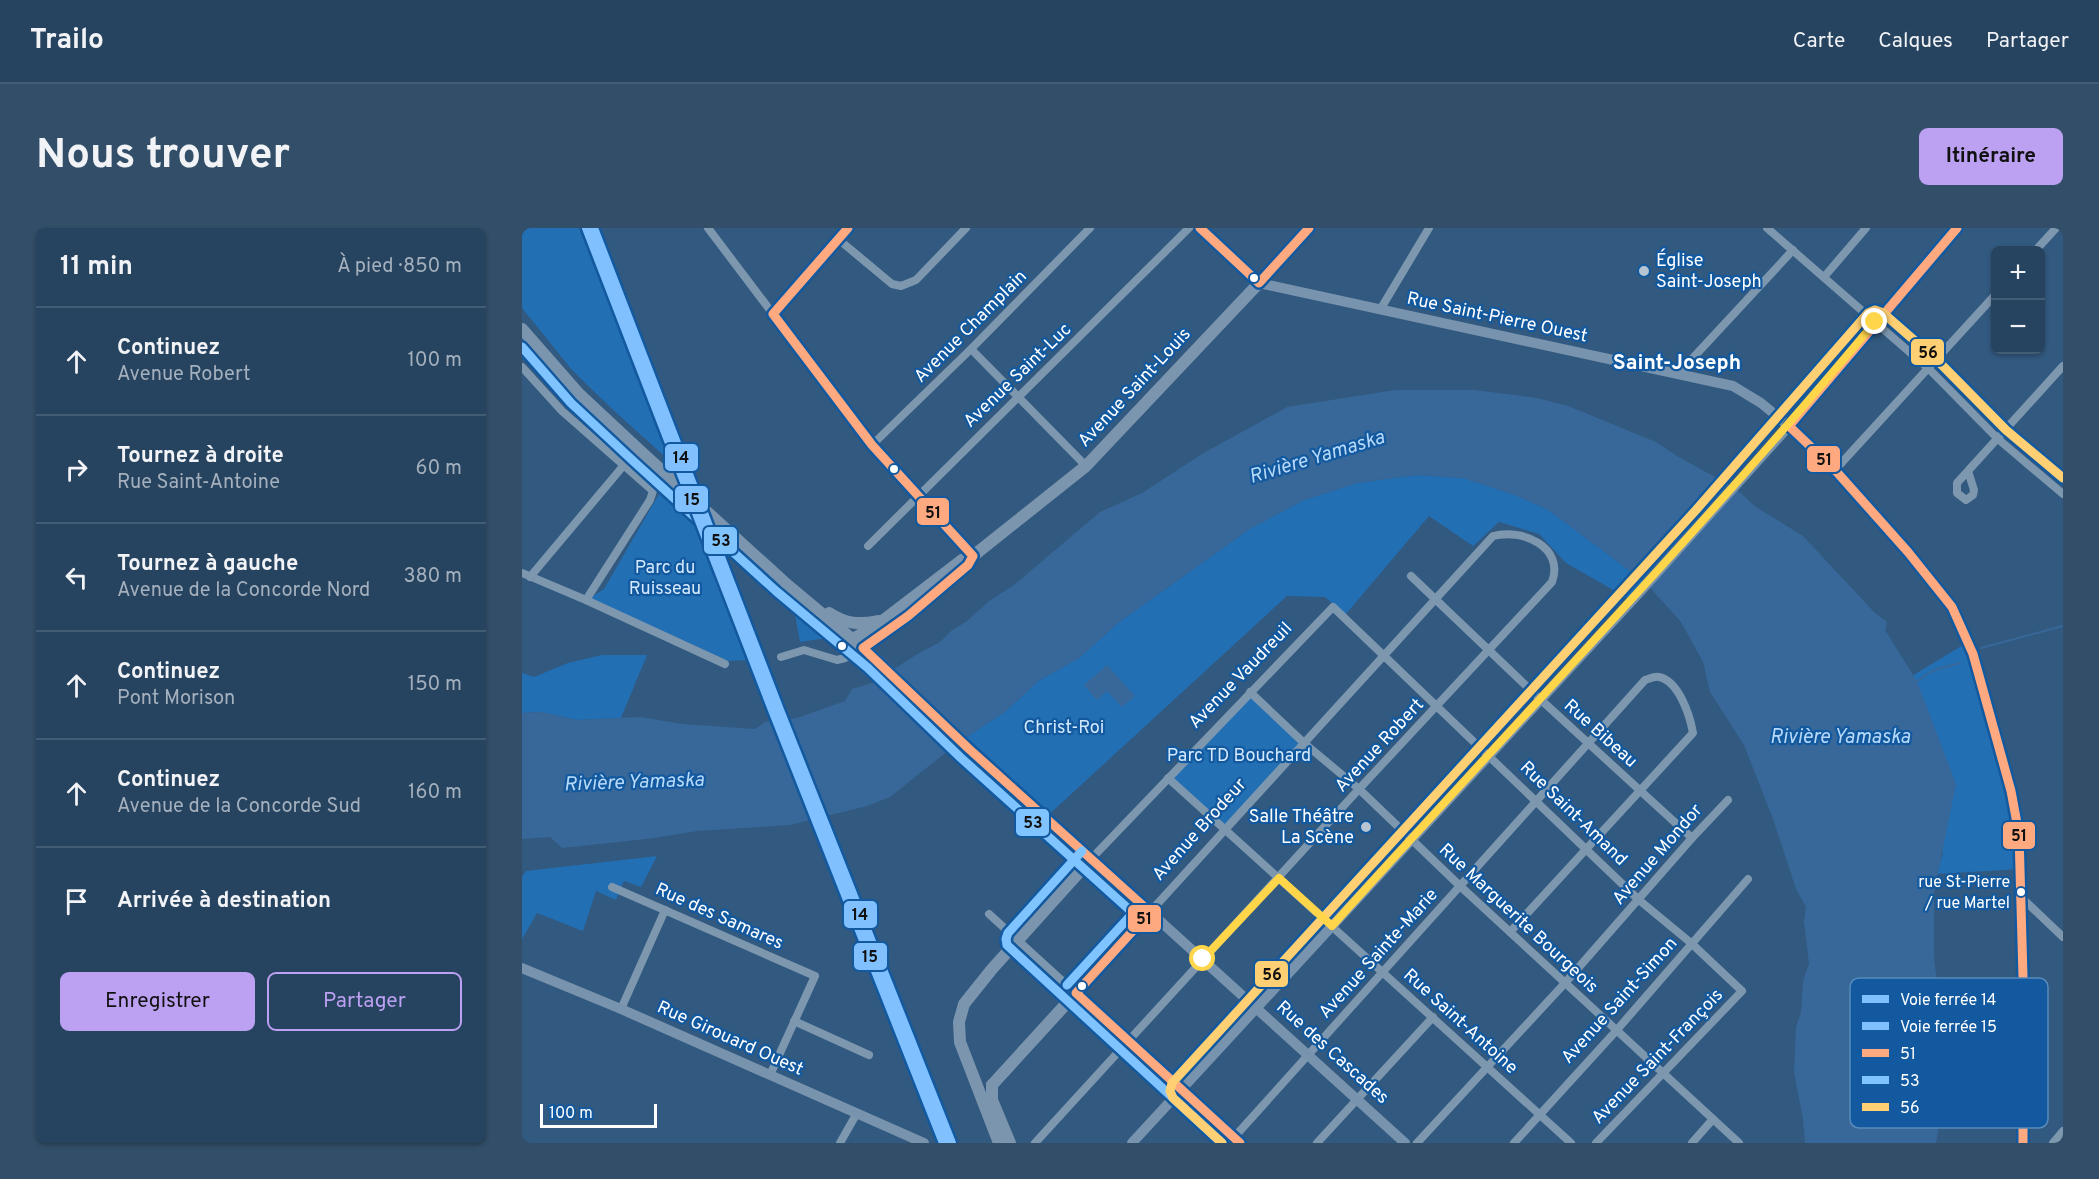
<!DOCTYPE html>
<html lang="fr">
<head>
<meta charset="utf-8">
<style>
  :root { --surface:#26435f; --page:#324e68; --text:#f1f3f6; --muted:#a4b0bd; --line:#425c74; --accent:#bca0f2 }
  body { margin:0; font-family:Overpass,sans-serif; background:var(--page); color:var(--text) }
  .controls { position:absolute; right:18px; top:18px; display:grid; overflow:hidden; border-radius:9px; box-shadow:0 2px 4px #0004 }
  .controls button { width:54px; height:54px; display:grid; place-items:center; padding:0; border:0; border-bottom:2px solid var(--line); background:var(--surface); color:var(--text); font:30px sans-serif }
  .scale { position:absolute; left:18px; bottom:15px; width:117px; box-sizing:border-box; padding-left:6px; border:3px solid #fff; border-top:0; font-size:16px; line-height:21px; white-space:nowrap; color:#fff; -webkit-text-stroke:4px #12599f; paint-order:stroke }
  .stop { position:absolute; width:18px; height:18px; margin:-14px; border:4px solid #ffd54a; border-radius:50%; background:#fff }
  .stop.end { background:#ffd54a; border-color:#fff; box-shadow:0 2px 6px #0008 }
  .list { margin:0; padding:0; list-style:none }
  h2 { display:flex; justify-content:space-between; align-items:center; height:78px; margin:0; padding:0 24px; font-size:26px }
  h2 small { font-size:20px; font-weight:400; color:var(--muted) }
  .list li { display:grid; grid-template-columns:39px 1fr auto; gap:18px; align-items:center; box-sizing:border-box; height:108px; padding:0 24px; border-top:2px solid var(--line) }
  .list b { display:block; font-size:22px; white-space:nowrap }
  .list p { margin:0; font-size:20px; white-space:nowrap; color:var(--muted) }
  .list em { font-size:20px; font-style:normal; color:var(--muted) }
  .actions { display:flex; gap:12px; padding:18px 24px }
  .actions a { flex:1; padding:14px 0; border:2px solid var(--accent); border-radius:9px; text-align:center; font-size:21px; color:var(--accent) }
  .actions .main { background:var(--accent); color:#111 }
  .icon { flex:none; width:33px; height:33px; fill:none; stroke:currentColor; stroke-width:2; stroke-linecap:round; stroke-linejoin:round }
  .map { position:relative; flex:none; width:1541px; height:915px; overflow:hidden; border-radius:9px }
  header { display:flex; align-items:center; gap:36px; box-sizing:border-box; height:84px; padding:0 30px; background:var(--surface); border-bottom:2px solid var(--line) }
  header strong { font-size:28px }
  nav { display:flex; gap:33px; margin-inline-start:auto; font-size:21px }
  .intro { display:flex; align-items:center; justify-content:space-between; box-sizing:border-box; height:144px; padding:0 36px }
  h1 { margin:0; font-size:42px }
  .button { padding:15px 27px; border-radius:9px; background:var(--accent); color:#111; font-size:21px; font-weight:700 }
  main { display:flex; gap:36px; padding:0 36px }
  aside { flex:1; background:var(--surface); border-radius:9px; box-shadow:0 2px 4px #0004 }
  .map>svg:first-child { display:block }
  .green { fill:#236fb4 }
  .water { fill:#376899 }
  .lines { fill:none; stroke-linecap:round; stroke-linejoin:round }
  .stream { stroke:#376899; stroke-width:2 }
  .street { stroke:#7d97af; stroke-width:8 }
  .secondary { stroke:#7893ad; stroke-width:10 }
  .primary { stroke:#7c95ae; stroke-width:12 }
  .bus-1-casing { stroke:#12599f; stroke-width:14 }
  .bus-2-casing { stroke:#12599f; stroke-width:14 }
  .bus-3-casing { stroke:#12599f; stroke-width:14 }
  .bus-1 { stroke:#ffa980; stroke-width:9 }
  .bus-2 { stroke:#80c4ff; stroke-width:9 }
  .bus-3 { stroke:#fed073; stroke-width:9 }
  .rail-1-casing { stroke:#12599f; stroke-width:15 }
  .rail-2-casing { stroke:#12599f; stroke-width:15 }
  .rail-1 { stroke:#80c0ff; stroke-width:10 }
  .rail-2 { stroke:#80c0ff; stroke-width:10 }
  .route { stroke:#ffd54a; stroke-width:8 }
  .poi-dot { fill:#b7c5d2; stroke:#12599f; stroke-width:2 }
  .bus-dot { fill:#fff; stroke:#12599f; stroke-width:2 }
  .labels { text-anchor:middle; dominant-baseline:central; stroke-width:4.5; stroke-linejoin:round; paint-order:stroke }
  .bus-label { font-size:16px; fill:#fff; stroke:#12599f; text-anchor:end }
  .poi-label { font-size:18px; fill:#fff; stroke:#12599f; text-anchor:start }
  .street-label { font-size:18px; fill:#fff; stroke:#12599f }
  .park-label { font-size:18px; fill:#d3e9fe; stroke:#12599f }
  .water-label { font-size:20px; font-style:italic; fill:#b7dafb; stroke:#12599f }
  .quarter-label { font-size:21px; font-weight:bold; fill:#fff; stroke:#12599f }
  .key { fill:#12599f; stroke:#598bbc; stroke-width:1.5 }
  .key-label { font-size:16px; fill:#fff }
  .line-badge { stroke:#12599f; stroke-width:2 }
  .pale-badge-label { font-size:16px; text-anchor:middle; font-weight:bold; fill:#111 }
</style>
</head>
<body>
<header>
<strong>Trailo</strong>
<nav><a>Carte</a><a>Calques</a><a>Partager</a></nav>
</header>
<div class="intro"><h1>Nous trouver</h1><a class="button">Itinéraire</a></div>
<main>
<aside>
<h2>11 min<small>À pied · 850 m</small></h2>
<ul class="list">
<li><svg class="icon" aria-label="ahead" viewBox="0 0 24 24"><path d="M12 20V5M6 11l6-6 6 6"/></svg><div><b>Continuez</b><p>Avenue Robert</p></div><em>100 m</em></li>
<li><svg class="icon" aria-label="right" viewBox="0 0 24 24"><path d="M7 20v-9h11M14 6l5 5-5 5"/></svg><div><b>Tournez à droite</b><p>Rue Saint-Antoine</p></div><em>60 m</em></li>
<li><svg class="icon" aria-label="left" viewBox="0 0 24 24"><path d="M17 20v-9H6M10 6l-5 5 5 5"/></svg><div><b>Tournez à gauche</b><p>Avenue de la Concorde Nord</p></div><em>380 m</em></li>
<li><svg class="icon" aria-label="ahead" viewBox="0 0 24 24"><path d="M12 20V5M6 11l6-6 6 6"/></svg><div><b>Continuez</b><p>Pont Morison</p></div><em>150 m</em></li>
<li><svg class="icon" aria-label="ahead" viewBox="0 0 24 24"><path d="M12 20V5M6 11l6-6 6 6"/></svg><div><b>Continuez</b><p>Avenue de la Concorde Sud</p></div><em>160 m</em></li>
<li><svg class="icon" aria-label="arrive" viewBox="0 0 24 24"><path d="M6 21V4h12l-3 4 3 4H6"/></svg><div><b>Arrivée à destination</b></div></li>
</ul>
<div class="actions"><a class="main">Enregistrer</a><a>Partager</a></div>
</aside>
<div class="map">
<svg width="1541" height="915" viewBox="0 0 1541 915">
  <rect width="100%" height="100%" fill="#32597f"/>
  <g class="green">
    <polygon points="0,0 57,0 149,234 89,180 50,142 0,80"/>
    <polygon points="894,247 941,250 993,267 1025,281 1123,354 1107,371 1044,335 1017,306 977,294 951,318 907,288 823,387 803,369 765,368 522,591 437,514 484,483 516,453 557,430 597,394 729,300 782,272 835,255"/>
    <polygon points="137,266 170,290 226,432 206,433 68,370 82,361"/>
    <polygon points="271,375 305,410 278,414"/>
    <polygon points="1446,414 1479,522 1499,641 1415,646 1421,625 1390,448"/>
    <polygon points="80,427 125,427 99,490 55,492 19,484 0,485 0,445 12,449 46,435"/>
    <polygon points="727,461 782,513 700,602 645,552"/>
    <polygon points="135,628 119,659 102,653 94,672 74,663 61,703 15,685 0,711 0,649 4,643"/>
  </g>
  <g class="water">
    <polygon points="873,162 952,162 1015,170 1046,178 1134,214 1155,228 1213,260 1234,279 1281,308 1353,385 1365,394 1363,402 1395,453 1434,556 1412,665 1412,729 1418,780 1421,874 1414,915 1283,915 1281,891 1272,844 1274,799 1279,784 1281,753 1287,736 1282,693 1284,679 1274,661 1251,591 1222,517 1188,464 1181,434 1159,394 1123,354 1025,281 993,267 941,250 894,247 835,255 782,272 729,300 597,394 557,430 516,453 484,483 437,514 368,569 345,578 268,597 175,603 133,610 40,620 28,609 0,611 0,485 19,484 55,492 118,489 161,496 233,501 243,494 275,490 323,473 330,461 350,455 397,425 418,414 429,403 445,393 467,373 492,357 578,284 620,265 680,226 765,179"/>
    <polygon points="585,437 613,468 600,479 585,463 575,472 562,457"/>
  </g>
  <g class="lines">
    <g class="stream">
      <polyline points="1459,420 1541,398"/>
      <polyline points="1395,453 1412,442 1438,435"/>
    </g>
    <g class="street">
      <polyline points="186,0 350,217 451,328"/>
      <polyline points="678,0 737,55"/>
      <polyline points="1245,0 1407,141 1476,211 1541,266"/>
      <polyline points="316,11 370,56 379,58 394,52 444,0"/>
      <polyline points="1514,22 1534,0"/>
      <polyline points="1302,49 1344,0"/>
      <polyline points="858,82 907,0"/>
      <polyline points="251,86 326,0"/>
      <polyline points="449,121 564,238"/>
      <polyline points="0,139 40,183 131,263 128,272 64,372"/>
      <polyline points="1156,146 1271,22"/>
      <polyline points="350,217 449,121 568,0"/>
      <polyline points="1313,242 1474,66"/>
      <path d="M 1446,243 L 1452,262 L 1451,267 L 1444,272 L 1435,265 L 1435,255 C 1470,216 1506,177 1541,138"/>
      <polyline points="346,318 667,0"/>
      <polyline points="0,345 64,372 203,436"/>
      <polyline points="889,348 1018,471 1170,610"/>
      <polyline points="8,349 102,237"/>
      <polyline points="259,429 282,422 315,432 323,430 341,420"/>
      <polyline points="728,464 782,515 837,561 938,658 1217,915"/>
      <polyline points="646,550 1049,915"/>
      <polyline points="569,631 811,379 1117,672 1169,715 1220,763 1074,915"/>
      <polyline points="90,659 293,748 248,847"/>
      <polyline points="1500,670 1541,709"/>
      <polyline points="467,686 718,915"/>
      <polyline points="99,781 143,682"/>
      <polyline points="272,793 347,827"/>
      <polyline points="318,915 335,885"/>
      <path d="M 513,915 L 837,561 L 1030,354 C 1043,319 1000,300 971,308 L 628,684"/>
      <path d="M 707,915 L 1123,452 C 1127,451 1132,448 1137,449 C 1157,453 1168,488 1171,505 L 988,704"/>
      <polyline points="795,915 911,789"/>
      <polyline points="895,915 1043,755 1170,610 1206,572"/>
      <polyline points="992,915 1094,803 1226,651"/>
      <polyline points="1170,915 1191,891"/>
      <polyline points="1531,915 1541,903"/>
    </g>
    <g class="secondary">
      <polyline points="737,55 1211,158 1239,175 1267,198 1313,242 1386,324 1430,379 1451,426 1489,563 1497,606 1501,749 1501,915"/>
      <polyline points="628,684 883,915"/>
      <polyline points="0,740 99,781 402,915"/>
      <polyline points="610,915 1115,367 1267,198 1435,0"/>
    </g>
    <g class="primary">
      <polyline points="0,101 57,166 117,222 262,354 354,431 446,520 628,684 470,857"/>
      <path d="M 307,385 C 324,396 337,397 356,393"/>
      <polyline points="331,411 363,391 440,332 451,328 564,238 737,55 787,0"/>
      <polyline points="341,420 386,388 446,337 451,328"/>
      <polyline points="470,857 470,872 488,915"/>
      <polyline points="477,915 438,814 437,794 442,776 470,741 569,631"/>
    </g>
    <defs>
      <g id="bus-1">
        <polyline points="326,0 251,86 350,217 451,328 446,337 386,388 341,420 446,520 628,684 554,765 718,915"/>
        <polyline points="678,0 737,55 787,0"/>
        <polyline points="1435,0 1267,198 1313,242 1386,324 1430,379 1451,426 1489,563 1497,606 1501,749 1501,915"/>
      </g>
      <g id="bus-2">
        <polyline points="0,119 49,175 109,231 254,363 346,440 438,529 611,685 545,757"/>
        <polyline points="560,623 486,705 484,711 485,717 700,915"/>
      </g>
      <polyline id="bus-3" points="700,915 651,870 648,863 650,855 1174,282 1346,85 1353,82 1361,85 1416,133 1484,202 1541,250"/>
    </defs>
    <use href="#bus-1" class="bus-1-casing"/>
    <use href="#bus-2" class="bus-2-casing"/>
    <use href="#bus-3" class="bus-3-casing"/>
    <use href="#bus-1" class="bus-1"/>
    <use href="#bus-2" class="bus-2"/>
    <use href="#bus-3" class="bus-3"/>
    <defs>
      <polyline id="rail-1" points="71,0 257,482 429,915"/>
      <polyline id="rail-2" points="65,0 251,482 422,915"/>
    </defs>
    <use href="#rail-1" class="rail-1-casing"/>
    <use href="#rail-2" class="rail-2-casing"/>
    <use href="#rail-1" class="rail-1"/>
    <use href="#rail-2" class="rail-2"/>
  </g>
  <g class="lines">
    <path class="route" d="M 681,731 L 757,650 L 810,698 C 991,497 1179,303 1353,94"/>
  </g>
  <g class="poi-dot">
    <circle cx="1122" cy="43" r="6"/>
    <circle cx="844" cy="599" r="6"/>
  </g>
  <g class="bus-dot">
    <circle cx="732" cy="50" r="5"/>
    <circle cx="372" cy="241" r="5"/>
    <circle cx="320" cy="418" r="5"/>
    <circle cx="1499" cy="664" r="5"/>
    <circle cx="560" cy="758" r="5"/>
  </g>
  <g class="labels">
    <g class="bus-label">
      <text x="1488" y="655">rue St-Pierre<tspan x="1488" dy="21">/ rue Martel</tspan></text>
    </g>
    <g class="poi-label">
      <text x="1134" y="33">Église<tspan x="1134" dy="21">Saint-Joseph</tspan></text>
      <text x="832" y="589" text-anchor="end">Salle Théâtre<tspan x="832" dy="21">La Scène</tspan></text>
    </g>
    <g class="street-label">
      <text transform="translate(975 90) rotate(12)">Rue Saint-Pierre Ouest</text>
      <text transform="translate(449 99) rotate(-45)">Avenue Champlain</text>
      <text transform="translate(496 148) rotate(-44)">Avenue Saint-Luc</text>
      <text transform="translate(613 160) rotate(-47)">Avenue Saint-Louis</text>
      <text transform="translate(719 448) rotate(-46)">Avenue Vaudreuil</text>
      <text transform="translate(1078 506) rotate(42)">Rue Bibeau</text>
      <text transform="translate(858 518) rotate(-47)">Avenue Robert</text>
      <text transform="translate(1051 586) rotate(44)">Rue Saint-Amand</text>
      <text transform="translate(678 602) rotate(-48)">Avenue Brodeur</text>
      <text transform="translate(1136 627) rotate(-49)">Avenue Mondor</text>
      <text transform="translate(197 689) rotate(24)">Rue des Samares</text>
      <text transform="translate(996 691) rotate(43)">Rue Marguerite Bourgeois</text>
      <text transform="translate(857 726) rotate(-48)">Avenue Sainte-Marie</text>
      <text transform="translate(1098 773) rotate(-48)">Avenue Saint-Simon</text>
      <text transform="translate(938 794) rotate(42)">Rue Saint-Antoine</text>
      <text transform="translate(208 811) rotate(24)">Rue Girouard Ouest</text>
      <text transform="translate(810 825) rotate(42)">Rue des Cascades</text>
      <text transform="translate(1136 829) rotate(-46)">Avenue Saint-François</text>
    </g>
    <g class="park-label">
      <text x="143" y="340">Parc du<tspan x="143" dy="21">Ruisseau</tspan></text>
      <text x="542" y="500">Christ-Roi</text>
      <text x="717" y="528">Parc TD Bouchard</text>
    </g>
    <g class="water-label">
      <text transform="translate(795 230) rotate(-17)">Rivière Yamaska</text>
      <text x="1318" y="510">Rivière Yamaska</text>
      <text transform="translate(112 555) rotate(-2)">Rivière Yamaska</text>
    </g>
    <g class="quarter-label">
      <text x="1155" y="135">Saint-Joseph</text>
    </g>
  </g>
  <rect x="1328" y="750" width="198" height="150" rx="9" class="key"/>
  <rect x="1340" y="767" width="27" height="8" fill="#80c0ff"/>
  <rect x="1340" y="794" width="27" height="8" fill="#80c0ff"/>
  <rect x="1340" y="821" width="27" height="8" fill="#ffa980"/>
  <rect x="1340" y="848" width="27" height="8" fill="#80c4ff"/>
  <rect x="1340" y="875" width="27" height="8" fill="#fed073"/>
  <g class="key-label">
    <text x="1378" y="777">Voie ferrée 14</text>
    <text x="1378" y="804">Voie ferrée 15</text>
    <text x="1378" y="831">51</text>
    <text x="1378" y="858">53</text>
    <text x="1378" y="885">56</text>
  </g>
  <g class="line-badge">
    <rect x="1388" y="110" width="35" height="28" rx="6" fill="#fed073"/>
    <rect x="142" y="215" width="35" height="29" rx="6" fill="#80c0ff"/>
    <rect x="1284" y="217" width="35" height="28" rx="6" fill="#ffa980"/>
    <rect x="152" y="257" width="35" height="28" rx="6" fill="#80c0ff"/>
    <rect x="394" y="269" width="34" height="29" rx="6" fill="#ffa980"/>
    <rect x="181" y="298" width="35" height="29" rx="6" fill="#80c4ff"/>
    <rect x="493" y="580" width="35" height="29" rx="6" fill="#80c4ff"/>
    <rect x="1480" y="593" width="34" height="29" rx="6" fill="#ffa980"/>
    <rect x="321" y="672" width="35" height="29" rx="6" fill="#80c0ff"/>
    <rect x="605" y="676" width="35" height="29" rx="6" fill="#ffa980"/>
    <rect x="331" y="714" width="35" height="29" rx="6" fill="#80c0ff"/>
    <rect x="732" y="732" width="35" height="28" rx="6" fill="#fed073"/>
  </g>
  <g class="pale-badge-label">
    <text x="1406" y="130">56</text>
    <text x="159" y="235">14</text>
    <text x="1302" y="237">51</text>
    <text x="170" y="277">15</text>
    <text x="411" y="290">51</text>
    <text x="199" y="318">53</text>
    <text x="511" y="600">53</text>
    <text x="1497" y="613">51</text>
    <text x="338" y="692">14</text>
    <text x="622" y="696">51</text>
    <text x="348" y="734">15</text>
    <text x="750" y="752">56</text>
  </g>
</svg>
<div class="controls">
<button>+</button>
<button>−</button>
</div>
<div class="scale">100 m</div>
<div class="stop" style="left:681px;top:731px"></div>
<div class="stop end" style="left:1353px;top:94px"></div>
</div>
</main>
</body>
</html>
